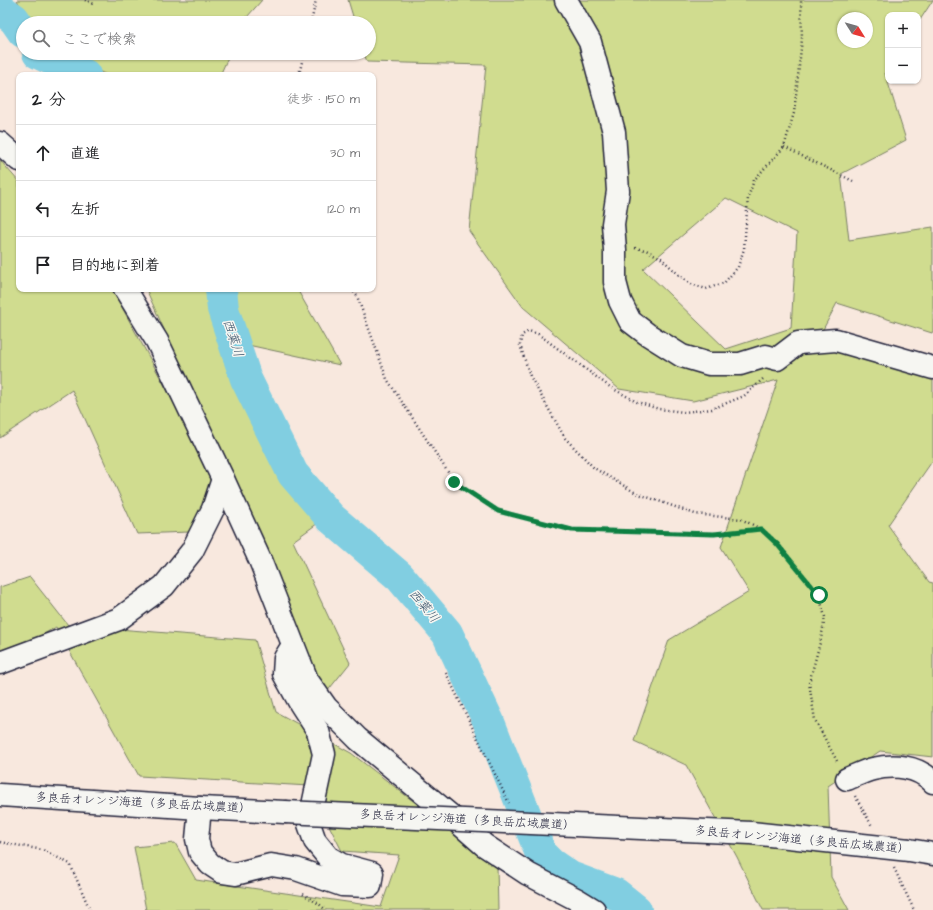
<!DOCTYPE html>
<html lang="ja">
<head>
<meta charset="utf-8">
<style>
  :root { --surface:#fff; --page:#f6f6f6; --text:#202124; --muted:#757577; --line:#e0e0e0 }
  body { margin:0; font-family:"Architects Daughter","Klee One",sans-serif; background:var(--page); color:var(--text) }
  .controls { position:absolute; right:12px; top:12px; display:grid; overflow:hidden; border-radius:8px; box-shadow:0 1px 3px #0004 }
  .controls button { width:36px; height:36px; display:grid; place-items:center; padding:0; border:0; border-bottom:1px solid var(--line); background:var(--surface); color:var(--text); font:20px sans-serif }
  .compass { position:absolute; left:837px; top:12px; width:36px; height:36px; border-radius:50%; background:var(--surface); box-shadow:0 1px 3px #0004; rotate:127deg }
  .stop { position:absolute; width:12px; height:12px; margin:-9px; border:3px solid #0b8043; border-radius:50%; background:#fff }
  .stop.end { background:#0b8043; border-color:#fff; box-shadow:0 1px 4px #0008 }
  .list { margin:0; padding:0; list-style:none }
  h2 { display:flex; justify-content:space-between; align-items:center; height:52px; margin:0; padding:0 16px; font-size:17px }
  h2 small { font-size:13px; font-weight:400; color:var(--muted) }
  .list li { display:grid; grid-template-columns:26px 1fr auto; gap:12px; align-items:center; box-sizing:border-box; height:56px; padding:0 16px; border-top:1px solid var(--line) }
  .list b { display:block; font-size:15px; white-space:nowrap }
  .list em { font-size:13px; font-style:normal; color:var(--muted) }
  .icon { flex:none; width:22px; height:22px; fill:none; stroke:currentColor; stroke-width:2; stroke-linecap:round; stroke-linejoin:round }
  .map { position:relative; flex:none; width:933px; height:910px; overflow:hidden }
  .search { position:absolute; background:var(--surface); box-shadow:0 1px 3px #0004; left:16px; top:16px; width:360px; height:44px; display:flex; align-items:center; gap:10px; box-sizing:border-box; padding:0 14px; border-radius:22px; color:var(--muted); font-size:15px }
  .panel { position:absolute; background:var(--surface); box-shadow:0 1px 3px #0004; left:16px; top:72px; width:360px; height:220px; border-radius:8px }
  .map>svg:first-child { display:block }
  .green { fill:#d0dc8f; stroke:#797f65; fill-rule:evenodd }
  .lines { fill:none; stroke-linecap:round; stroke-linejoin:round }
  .river { stroke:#81cee1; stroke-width:32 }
  .minor-casing { stroke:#22223b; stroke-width:25 }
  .path { stroke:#22223b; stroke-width:2.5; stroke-dasharray:1 3; stroke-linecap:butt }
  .minor { stroke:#f6f6f2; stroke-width:22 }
  .minor-bridge-casing { stroke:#22223b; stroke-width:25; stroke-linecap:butt }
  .minor-bridge { stroke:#f6f6f2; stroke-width:22 }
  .route { stroke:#0b8043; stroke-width:5 }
  .labels { text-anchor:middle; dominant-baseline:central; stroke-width:3; stroke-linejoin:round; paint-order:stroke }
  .street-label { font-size:12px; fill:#22223b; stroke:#f6f6f2 }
  .water-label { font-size:13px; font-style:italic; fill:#3e566d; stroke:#f6f6f2 }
</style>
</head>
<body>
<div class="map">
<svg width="933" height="910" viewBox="0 0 933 910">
  <rect width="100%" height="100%" fill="#f8e8de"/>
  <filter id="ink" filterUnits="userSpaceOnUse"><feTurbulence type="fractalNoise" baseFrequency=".025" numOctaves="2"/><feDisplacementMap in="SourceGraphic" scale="8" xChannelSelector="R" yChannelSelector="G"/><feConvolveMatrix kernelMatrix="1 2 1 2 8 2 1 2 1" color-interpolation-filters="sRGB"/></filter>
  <g filter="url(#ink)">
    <g class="green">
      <polygon points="17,0 262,0 247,17 244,23 29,23"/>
      <path d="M 348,0 L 933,0 L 918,23 L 918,15 L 888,15 L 888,69 L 885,73 L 906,140 L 841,174 L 849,240 L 933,227 L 933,331 L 932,333 L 837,303 L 819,337 L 933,375 L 933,460 L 888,525 L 929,582 L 933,583 L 933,757 L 880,751 L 828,786 L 831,877 L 849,910 L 763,910 L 737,857 L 686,765 L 634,741 L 669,640 L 749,592 L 721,547 L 778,380 L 693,401 L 619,389 L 523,307 L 469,231 L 486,65 L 367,62 L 364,53 L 369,53 L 369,23 L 355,23 ZM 843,18 L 867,18 L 867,42 L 843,42 ZM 726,198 L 797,233 L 791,328 L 726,349 L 643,269 Z"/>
      <polygon points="60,53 230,53 221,73 219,75 107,75"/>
      <polygon points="0,160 19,182 19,289 112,289 216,480 189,532 137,534 72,390 0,438"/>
      <polygon points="146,289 297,289 340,365 248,345 221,347 280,472 321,521 293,541 350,663 326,693"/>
      <polygon points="30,577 68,625 255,640 276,712 351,753 497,866 498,910 146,910 134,847 175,843 196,880 381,907 399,855 342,851 309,786 139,776 56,627 0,659 0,587"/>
    </g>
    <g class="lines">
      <g class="river">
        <polyline points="0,9 14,19 23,32"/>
        <polyline points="38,53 85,75"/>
        <polyline points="221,289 223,309 246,379 293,474 331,518 400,577 447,633 488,720 541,854 551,864 570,877 616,894 636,910"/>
      </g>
      <defs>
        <g id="minor">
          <polyline points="566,0 590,42 614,132 618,191 613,224 615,250 615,282 620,301 630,321 647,334 682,356 709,364 740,364 766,356 777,359 798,343 836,340 933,368"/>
          <polyline points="0,143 19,160"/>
          <polyline points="125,289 157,341 223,479 260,560 307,680 326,707 358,739 451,816 484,845 528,874 576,899 594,910"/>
          <polyline points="0,663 119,619 164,586 192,551 213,509 223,479"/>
          <path d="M 847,779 C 855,776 864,771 873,769 C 894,764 918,766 933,782"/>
          <polyline points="0,795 200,808 285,812"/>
          <polyline points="200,808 197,839 200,852 210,864 222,872 235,874 271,865 296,869 342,885 370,886 372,873 342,865 328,857 315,841 309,824 324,754 318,731 300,703 284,674 285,658 293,645"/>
          <polyline points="909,850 933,854"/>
        </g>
      </defs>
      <use href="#minor" class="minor-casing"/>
      <g class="path">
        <polyline points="85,0 94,4"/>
        <polyline points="311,23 316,0"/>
        <polyline points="299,75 304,53"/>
        <polyline points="784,147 853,181"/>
        <polyline points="635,248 646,250 661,258 680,276 691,284 706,289 724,283 738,267 744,249 748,198 754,180 784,147 794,113 802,39 801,0"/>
        <polyline points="351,289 357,296 387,379 455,483 498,511 572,530 714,534 760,529"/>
        <polyline points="763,379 744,396 712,409 684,412 659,409 637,402 610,387 538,334 529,331 522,335 520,345 530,376 565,438 594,468 636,493 695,514 741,519 761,529 777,543 819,595 825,617 821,639 809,683 815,720 838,763"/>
        <polyline points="446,673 509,803"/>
        <polyline points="855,796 872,826"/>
        <polyline points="0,842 43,850 70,864 90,910"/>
        <polyline points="894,868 914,910"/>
        <polyline points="303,894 319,904 326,910"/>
      </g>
      <use href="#minor" class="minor"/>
      <defs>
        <polyline id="minor-bridge" points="285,812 751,833 909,850"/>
      </defs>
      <use href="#minor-bridge" class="minor-bridge-casing"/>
      <use href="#minor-bridge" class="minor-bridge"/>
    </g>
  </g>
  <g class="lines" filter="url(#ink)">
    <polyline class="route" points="454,482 498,511 572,530 714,534 761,529 777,544 819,595"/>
  </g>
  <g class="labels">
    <g class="street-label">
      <text transform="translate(143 803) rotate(3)">多良岳オレンジ海道（多良岳広域農道）</text>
      <text transform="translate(467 820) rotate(3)">多良岳オレンジ海道（多良岳広域農道）</text>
      <text transform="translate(802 840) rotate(5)">多良岳オレンジ海道（多良岳広域農道）</text>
    </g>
    <g class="water-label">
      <text transform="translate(233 338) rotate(72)">西葉川</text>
      <text transform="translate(424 606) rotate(50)">西葉川</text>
    </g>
  </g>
</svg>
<div class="controls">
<button>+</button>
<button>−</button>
</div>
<svg class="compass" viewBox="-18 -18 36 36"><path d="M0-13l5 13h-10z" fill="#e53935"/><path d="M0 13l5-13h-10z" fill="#757577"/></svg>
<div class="stop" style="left:819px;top:595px"></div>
<div class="stop end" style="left:454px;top:482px"></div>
<div class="search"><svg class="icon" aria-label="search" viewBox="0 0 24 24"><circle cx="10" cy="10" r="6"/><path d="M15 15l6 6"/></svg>ここで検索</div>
<section class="panel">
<h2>2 分<small>徒歩 · 150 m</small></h2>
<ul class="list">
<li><svg class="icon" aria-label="ahead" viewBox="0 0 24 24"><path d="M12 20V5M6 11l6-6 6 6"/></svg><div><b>直進</b></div><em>30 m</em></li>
<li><svg class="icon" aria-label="left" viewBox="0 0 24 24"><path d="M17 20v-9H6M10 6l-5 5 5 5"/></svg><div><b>左折</b></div><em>120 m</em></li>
<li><svg class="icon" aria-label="arrive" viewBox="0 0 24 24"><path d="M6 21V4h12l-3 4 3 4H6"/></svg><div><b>目的地に到着</b></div></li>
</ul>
</section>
</div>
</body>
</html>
